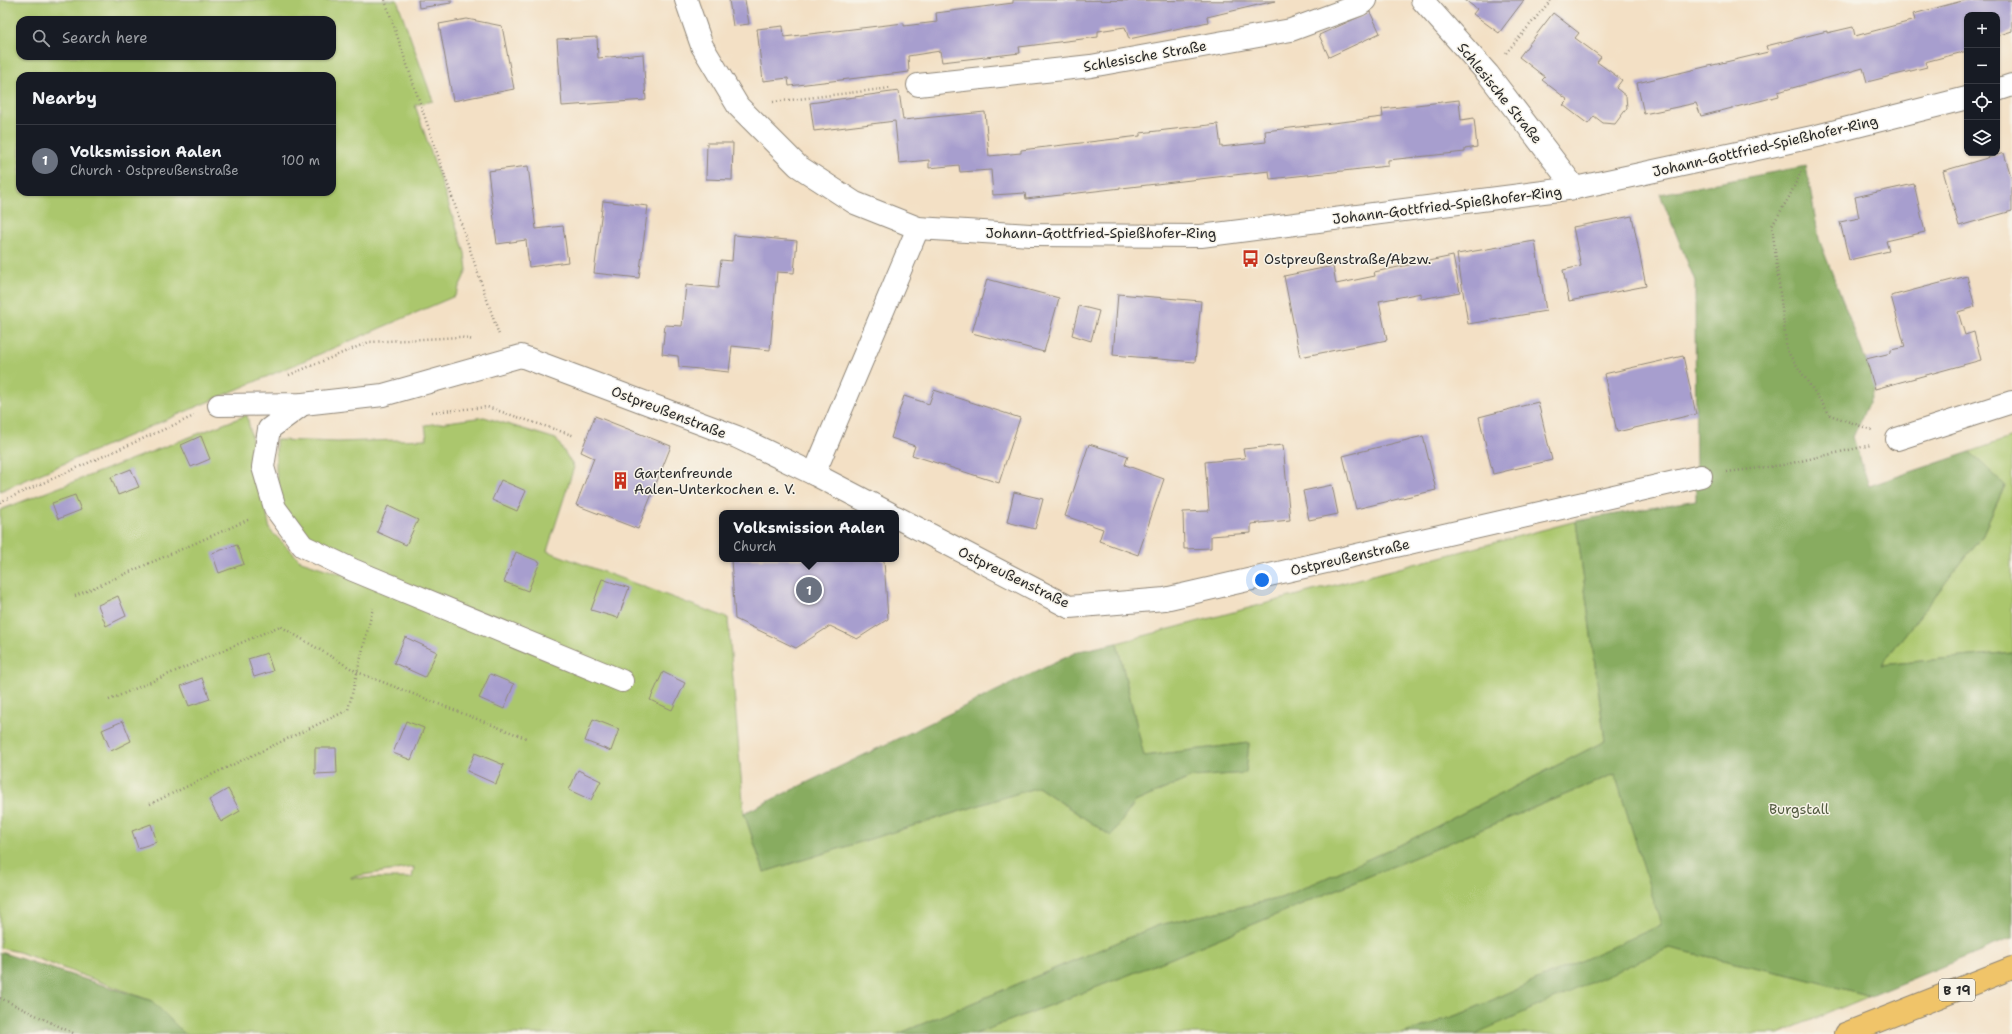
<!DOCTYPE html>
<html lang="en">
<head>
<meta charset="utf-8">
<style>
  :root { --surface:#171b24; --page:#242831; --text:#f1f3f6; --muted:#9ea1a6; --line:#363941; --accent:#ea580c }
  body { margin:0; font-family:"Shantell Sans",sans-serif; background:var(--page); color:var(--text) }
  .controls { position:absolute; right:12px; top:12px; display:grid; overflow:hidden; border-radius:8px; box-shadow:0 1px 3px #0004 }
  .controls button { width:36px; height:36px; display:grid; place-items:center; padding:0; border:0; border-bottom:1px solid var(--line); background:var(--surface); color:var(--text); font:20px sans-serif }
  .you { position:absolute; left:1262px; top:580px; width:14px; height:14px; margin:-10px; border:3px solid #fff; border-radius:50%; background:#1a73e8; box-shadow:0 0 0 6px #1a73e833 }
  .badge { display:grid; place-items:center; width:26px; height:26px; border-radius:50%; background:var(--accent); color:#fff; font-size:13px; font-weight:700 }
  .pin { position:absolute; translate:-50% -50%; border:2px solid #fff; box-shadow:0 1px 4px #0006 }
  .popup { position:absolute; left:719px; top:510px; width:180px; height:52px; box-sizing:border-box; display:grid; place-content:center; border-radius:8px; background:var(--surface); filter:drop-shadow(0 1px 3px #0005); font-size:13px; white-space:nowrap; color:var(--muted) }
  .popup b { font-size:15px; color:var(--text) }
  .popup::after { content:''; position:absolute; left:50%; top:100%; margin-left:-8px; border:8px solid transparent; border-top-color:var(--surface) }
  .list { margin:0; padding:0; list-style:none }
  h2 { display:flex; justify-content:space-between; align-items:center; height:52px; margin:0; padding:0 16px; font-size:17px }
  h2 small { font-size:13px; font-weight:400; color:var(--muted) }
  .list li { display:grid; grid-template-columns:26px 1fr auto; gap:12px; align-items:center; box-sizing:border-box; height:72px; padding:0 16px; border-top:1px solid var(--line) }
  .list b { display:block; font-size:15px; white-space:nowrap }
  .list p { margin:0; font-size:13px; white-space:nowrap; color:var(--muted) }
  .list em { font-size:13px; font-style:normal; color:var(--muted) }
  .icon { flex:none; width:22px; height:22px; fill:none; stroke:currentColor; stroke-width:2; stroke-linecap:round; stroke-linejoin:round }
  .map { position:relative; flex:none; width:2012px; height:1034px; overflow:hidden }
  .search { position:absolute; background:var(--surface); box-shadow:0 1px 3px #0004; left:16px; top:16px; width:320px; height:44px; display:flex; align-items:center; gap:10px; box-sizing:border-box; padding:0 14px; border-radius:12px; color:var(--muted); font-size:15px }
  .panel { position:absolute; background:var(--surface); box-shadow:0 1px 3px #0004; left:16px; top:72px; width:320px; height:124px; border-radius:12px }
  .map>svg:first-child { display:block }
  .green { fill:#abc76d; stroke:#6b794c; fill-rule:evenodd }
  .forest { fill:#88ac60; stroke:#5a6c46 }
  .building { fill:#a79ece }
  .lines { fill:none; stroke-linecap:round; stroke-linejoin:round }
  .minor-casing { stroke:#8f8678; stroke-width:24 }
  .highway-casing { stroke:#8f8678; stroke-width:24 }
  .path { stroke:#8f8678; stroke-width:2.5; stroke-dasharray:1 3; stroke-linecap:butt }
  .minor { stroke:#fff; stroke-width:22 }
  .highway { stroke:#f0c469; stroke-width:22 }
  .labels { text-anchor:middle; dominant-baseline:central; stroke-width:3; stroke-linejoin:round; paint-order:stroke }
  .shield { fill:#f7f3e8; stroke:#686764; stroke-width:1 }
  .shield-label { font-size:13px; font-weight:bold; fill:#2b2b2b }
  .street-label { font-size:14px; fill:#2b2b2b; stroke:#f7f3e8 }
  .poi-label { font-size:14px; fill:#2b2b2b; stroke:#f7f3e8; text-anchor:start }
  .park-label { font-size:14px; fill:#515a3f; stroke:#f7f3e8 }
</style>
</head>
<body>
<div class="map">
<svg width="2012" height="1034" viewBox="0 0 2012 1034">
  <rect width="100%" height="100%" fill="#f7f3e8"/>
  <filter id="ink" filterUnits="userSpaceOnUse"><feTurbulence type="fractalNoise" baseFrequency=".025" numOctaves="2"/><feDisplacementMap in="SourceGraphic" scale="8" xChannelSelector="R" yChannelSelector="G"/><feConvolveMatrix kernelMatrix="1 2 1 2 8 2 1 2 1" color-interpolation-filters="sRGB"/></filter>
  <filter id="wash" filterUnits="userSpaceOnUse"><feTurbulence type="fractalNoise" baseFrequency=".012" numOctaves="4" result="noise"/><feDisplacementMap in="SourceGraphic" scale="16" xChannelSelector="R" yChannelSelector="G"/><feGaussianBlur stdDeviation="0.9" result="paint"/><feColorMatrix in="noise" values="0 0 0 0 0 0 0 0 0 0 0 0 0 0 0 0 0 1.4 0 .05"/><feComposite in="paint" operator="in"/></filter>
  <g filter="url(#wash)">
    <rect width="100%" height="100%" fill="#f3e0c5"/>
    <g class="green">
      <path d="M 0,0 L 397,0 L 433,101 L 415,105 L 465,253 L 467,270 L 455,296 L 0,491 ZM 20,20 L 332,20 L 332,56 L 20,56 ZM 20,76 L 332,76 L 332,192 L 20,192 Z"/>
      <path d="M 247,415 L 270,530 L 301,561 L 356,579 L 305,537 L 281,506 L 276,470 L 276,440 L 338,442 L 427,439 L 425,425 L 484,417 L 556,439 L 574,467 L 547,551 L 728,618 L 744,813 L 764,872 L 1038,787 L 1111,836 L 1135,802 L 1192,777 L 1246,773 L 1249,743 L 1144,756 L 1117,643 L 1576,521 L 1605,741 L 1402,844 L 1281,898 L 1159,925 L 898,1034 L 185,1034 L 152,1001 L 19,952 L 0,948 L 0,510 ZM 414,867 L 412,878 L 351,878 L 351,877 Z"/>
      <polygon points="2012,437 2012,652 1881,665 1982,536 2005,486 1970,452"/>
      <polygon points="1615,774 1662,925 1463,1013 1402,1034 975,1034 1167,960"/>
      <polygon points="1669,948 1799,977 1870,996 1778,1034 1456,1034"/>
    </g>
    <g class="forest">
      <polygon points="1806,166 1819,239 1876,387 1853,437 1869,486 1970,452 2005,485 1982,536 1881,665 2012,652 2012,938 1870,996 1799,977 1669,948 1475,1034 1402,1034 1463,1013 1661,925 1615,774 1167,960 975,1034 898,1034 1159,925 1281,898 1402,844 1605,741 1576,521 1696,500 1695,281 1660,194"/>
      <polygon points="1117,643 1144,756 1249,743 1246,773 1192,777 1135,802 1111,836 1038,787 764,872 744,813 1079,651"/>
      <polygon points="0,952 152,1001 185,1034 0,1034"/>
    </g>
    <g id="blocks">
      <g class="building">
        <polygon points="418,0 451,0 451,3 419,8"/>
        <polygon points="729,0 745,0 749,24 733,26"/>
        <polygon points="1013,0 1275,1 1207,17 1208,22 1129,39 1125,27 1098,31 1098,37 1019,47 1020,53 942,62 940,51 908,56 909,72 789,86 788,78 763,81 757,29 783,26 784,37 904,23 904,26 937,22 936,13 1013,3"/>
        <polygon points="1465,0 1524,0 1499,33 1473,14 1477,9"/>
        <polygon points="1966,0 2012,0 2012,31 1997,36 1997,15 1967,15 1967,51 1925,62 1927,67 1867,82 1863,68 1778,92 1779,96 1701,116 1696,103 1644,114 1637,83 1768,52 1766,46 1827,31 1827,33 1853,27 1855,36 1915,20 1913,14"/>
        <polygon points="1370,12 1380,33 1329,57 1319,35"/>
        <polygon points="1553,13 1579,33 1575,38 1601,57 1597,62 1622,80 1616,88 1626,96 1627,108 1615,124 1603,123 1594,116 1588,124 1563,105 1568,100 1542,80 1545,77 1519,57"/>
        <polygon points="467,19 502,26 514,89 453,101 439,24"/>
        <polygon points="597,37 598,58 643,54 646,100 562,106 557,39"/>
        <polygon points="899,91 903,120 985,112 989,156 1021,153 1021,150 1140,136 1140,133 1218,124 1221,147 1266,142 1265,131 1383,117 1382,109 1459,100 1461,120 1474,118 1477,147 1465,149 1465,152 1388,160 1388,166 1270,179 1269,171 1026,199 1025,193 993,195 991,170 960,172 959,165 929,168 929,160 899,163 895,121 814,131 810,103"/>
        <polygon points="707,143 733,143 732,180 706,179"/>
        <polygon points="2004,153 2012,180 2012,211 1959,226 1943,171"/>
        <polygon points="528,166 536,229 563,226 568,262 529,267 526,240 497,244 488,171"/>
        <polygon points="1914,184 1925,232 1886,241 1889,251 1849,260 1840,222 1859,218 1855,197"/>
        <polygon points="603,201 648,206 639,278 594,273"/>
        <polygon points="1632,216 1646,286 1569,301 1563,270 1581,266 1573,227"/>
        <polygon points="734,235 797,241 794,273 777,272 770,350 732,346 729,372 679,367 678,356 662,354 665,325 682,326 686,285 718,288 721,260 732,261"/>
        <polygon points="1535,241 1546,311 1468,324 1457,254"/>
        <polygon points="1453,256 1460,292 1421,299 1421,293 1379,301 1387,340 1300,357 1284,276 1333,266 1336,284 1375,276 1374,272"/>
        <polygon points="1967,276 1975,307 1958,312 1965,335 1974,332 1981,360 1875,389 1866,359 1891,353 1891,350 1905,347 1891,296"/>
        <polygon points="987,279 1059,298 1044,352 972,333"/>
        <polygon points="1118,294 1201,301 1195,362 1113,355"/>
        <polygon points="1079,306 1099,311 1091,341 1072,335"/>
        <polygon points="1683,356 1696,414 1617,432 1604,374"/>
        <polygon points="934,390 1020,418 999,483 912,455 915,446 891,438 904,396 929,404"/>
        <polygon points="1538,402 1552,460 1493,474 1479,417"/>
        <polygon points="595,416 671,446 638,529 576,505 594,458 581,452"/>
        <polygon points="201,436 210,459 191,467 181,445"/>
        <polygon points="1423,436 1436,490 1356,509 1343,456"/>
        <polygon points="1089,444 1128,456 1125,465 1164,479 1138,555 1099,541 1103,529 1065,516"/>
        <polygon points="1283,445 1290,520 1251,524 1251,533 1211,536 1211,548 1184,549 1183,512 1209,511 1205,462 1245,458 1243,449"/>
        <polygon points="131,469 139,487 118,495 111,477"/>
        <polygon points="501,480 526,491 517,511 492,500"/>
        <polygon points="1332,485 1338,514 1309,520 1303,491"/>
        <polygon points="1014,492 1043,499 1035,529 1007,522"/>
        <polygon points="75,495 81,510 58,519 52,503"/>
        <polygon points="388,506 418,520 406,545 377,532"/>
        <polygon points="237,545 244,564 219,573 212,553"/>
        <polygon points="516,552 540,562 528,591 504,582"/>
        <polygon points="731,559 879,559 884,561 888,619 857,639 830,626 796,648 735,619"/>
        <polygon points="602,579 629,588 618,618 591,610"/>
        <polygon points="118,596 126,616 106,626 98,605"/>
        <polygon points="405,637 437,652 425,677 394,663"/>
        <polygon points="267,653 273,671 254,677 248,659"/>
        <polygon points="663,672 685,683 672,710 650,700"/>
        <polygon points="490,674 514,684 504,709 479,698"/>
        <polygon points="202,678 210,699 189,706 181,686"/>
        <polygon points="593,719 619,729 611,751 585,741"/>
        <polygon points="123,721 131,741 111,751 102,730"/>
        <polygon points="406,721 424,728 411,760 393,753"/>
        <polygon points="315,748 336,748 337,773 315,774"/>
        <polygon points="475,753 504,765 496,784 467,771"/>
        <polygon points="578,770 601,781 591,800 569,790"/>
        <polygon points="228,789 240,811 221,822 209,800"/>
        <polygon points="151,824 157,842 138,848 132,831"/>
      </g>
    </g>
  </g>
  <g filter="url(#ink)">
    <use href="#blocks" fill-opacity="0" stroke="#8f8678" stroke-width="1"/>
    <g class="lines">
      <defs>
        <g id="minor">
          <polyline points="686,0 702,46 738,106 798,166 855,203 918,228 1030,235 1201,236 1575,188 1817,136 1967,98"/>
          <polyline points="1422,0 1488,74 1575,188"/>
          <polyline points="918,85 1091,66 1291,30 1359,5 1366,0"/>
          <polyline points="1997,90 2012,85"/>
          <polyline points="303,404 269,429 263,467 275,508 303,546 353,570 622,681"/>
          <polyline points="219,405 303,404 383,395 521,356 737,437 814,474 889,513"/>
          <polyline points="1897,439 2012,402"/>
          <polyline points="814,474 918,228"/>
          <polyline points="896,517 1069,607 1165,599 1701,476"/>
        </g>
        <polyline id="highway" points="1845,1034 2012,968"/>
      </defs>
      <use href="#minor" class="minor-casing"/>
      <use href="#highway" class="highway-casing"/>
      <g class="path">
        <polyline points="385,0 499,335"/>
        <polyline points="1506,53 1551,0"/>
        <polyline points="773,102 891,88"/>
        <polyline points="1803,168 1789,197 1772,226 1787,351 1830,415 1872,430"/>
        <polyline points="289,375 369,342 460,337 473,340"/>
        <polyline points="432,412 487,407 575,436"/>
        <polyline points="1727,472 1783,465 1871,445"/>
        <polyline points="0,502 194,416"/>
        <polyline points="75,596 250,519"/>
        <polyline points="109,700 280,626 357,672 528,739"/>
        <polyline points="150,804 348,710 373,608"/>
        <polyline points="0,998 75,1034"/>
      </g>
      <use href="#minor" class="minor"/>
      <use href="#highway" class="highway"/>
    </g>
  </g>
  <defs>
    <symbol id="bus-bare" viewBox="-9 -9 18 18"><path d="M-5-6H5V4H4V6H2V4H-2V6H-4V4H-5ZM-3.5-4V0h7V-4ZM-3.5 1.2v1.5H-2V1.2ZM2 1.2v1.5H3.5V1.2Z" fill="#c8321e" stroke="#f7f3e8" stroke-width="2.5" paint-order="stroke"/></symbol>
    <symbol id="building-bare" viewBox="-9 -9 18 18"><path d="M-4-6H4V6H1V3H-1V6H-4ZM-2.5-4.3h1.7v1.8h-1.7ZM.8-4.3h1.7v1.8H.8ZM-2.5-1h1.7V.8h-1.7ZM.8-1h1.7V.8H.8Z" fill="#c8321e" stroke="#f7f3e8" stroke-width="2.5" paint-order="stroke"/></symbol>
  </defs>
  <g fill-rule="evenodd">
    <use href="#bus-bare" x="1238" y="246" width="25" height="25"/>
    <use href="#building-bare" x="608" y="468" width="25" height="25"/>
  </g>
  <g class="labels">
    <rect class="shield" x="1939" y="979" width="36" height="22" rx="3"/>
    <g class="shield-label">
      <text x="1957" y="990">B 19</text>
    </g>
    <g class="street-label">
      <text transform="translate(1145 56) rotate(-10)">Schlesische Straße</text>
      <text transform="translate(1500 93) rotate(51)">Schlesische Straße</text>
      <text transform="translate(1765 146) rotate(-13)">Johann-Gottfried-Spießhofer-Ring</text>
      <text transform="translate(1447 205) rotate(-7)">Johann-Gottfried-Spießhofer-Ring</text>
      <text x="1101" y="233">Johann-Gottfried-Spießhofer-Ring</text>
      <text transform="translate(669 412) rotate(21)">Ostpreußenstraße</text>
      <text transform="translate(1350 557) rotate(-13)">Ostpreußenstraße</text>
      <text transform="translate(1014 577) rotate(26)">Ostpreußenstraße</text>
    </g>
    <g class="poi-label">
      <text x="1264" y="259">Ostpreußenstraße/Abzw.</text>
      <text x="634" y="473">Gartenfreunde<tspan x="634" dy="16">Aalen-Unterkochen e. V.</tspan></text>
    </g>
    <g class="park-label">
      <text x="1799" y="809">Burgstall</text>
    </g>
  </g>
</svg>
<div class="controls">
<button>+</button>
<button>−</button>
<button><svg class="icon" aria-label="locate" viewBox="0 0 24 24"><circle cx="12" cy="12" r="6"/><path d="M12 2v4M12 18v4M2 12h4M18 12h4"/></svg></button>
<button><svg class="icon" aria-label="layers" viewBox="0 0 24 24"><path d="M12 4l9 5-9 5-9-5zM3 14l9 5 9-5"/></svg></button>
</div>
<div class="you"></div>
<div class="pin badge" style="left:809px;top:590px;background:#6b7280">1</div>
<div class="popup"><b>Volksmission Aalen</b>Church</div>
<div class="search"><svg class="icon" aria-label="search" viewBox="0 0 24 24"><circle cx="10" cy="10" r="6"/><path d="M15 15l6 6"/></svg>Search here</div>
<section class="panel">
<h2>Nearby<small></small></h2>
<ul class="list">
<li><span class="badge" style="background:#6b7280">1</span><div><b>Volksmission Aalen</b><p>Church · Ostpreußenstraße</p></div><em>100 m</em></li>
</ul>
</section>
</div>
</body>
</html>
